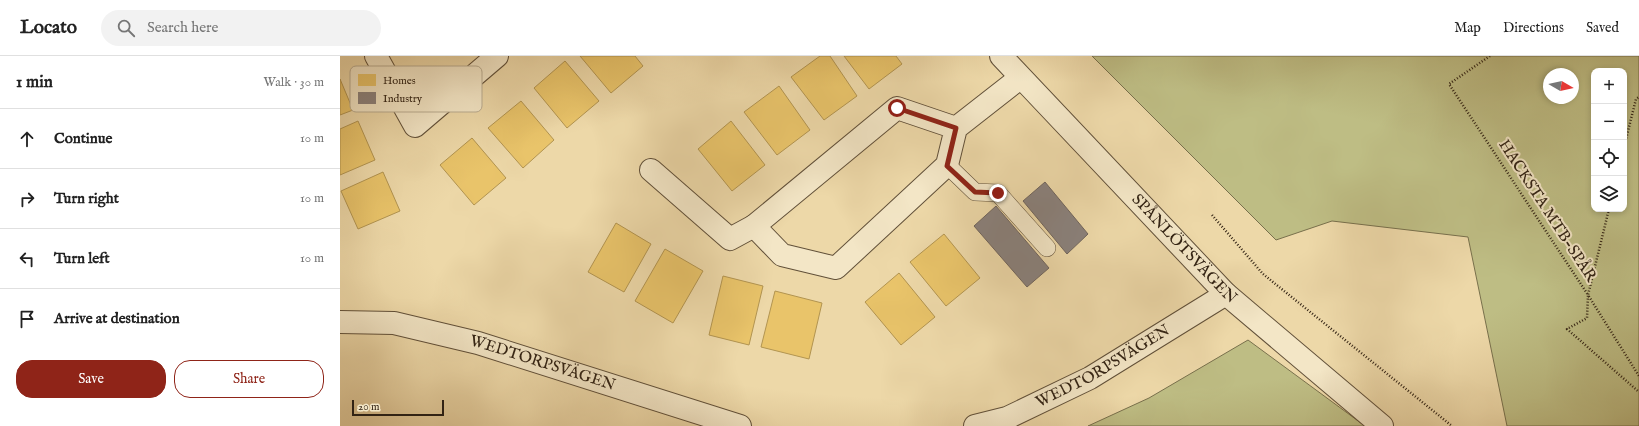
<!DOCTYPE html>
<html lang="en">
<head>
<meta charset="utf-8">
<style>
  :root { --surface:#fff; --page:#f2f2f2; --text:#222; --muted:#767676; --line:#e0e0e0; --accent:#8f2418 }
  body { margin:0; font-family:"IM FELL English",serif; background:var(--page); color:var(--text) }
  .controls { position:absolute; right:12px; top:12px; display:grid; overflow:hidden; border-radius:8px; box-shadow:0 2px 6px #0003 }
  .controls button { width:36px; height:36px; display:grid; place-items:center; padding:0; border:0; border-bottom:1px solid var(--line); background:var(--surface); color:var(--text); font:20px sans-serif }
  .compass { position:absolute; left:1203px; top:12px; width:36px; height:36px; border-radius:50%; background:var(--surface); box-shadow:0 2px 6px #0003; rotate:99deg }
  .scale { position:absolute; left:12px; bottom:10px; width:92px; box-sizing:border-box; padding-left:4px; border:2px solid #322314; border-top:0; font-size:11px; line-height:14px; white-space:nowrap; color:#322314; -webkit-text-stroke:3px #f3e6c6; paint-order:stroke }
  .stop { position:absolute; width:12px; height:12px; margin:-9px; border:3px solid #8f2418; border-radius:50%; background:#fff }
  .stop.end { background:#8f2418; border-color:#fff; box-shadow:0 1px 4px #0008 }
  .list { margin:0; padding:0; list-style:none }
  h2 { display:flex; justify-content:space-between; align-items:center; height:52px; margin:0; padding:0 16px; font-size:17px }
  h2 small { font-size:13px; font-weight:400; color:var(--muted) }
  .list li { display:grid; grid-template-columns:26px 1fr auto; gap:12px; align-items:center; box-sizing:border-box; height:60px; padding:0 16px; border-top:1px solid var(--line) }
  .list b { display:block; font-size:15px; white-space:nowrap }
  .list em { font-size:13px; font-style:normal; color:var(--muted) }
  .actions { display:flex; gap:8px; padding:12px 16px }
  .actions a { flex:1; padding:9px 0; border:1px solid var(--accent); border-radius:16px; text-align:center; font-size:14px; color:var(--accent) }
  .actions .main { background:var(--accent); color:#fff }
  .icon { flex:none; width:22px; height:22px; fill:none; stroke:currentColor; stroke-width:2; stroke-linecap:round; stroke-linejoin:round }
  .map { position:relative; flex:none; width:1299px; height:370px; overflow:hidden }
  header { display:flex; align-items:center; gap:24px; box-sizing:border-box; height:56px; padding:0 20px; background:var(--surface); border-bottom:1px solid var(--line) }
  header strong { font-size:19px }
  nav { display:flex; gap:22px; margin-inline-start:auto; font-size:14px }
  .search { width:280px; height:36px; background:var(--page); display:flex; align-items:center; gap:10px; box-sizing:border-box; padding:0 14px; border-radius:22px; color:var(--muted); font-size:15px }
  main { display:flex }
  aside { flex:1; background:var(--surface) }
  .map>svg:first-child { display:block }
  .green { fill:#bebd84; stroke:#78704c; fill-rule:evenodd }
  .homes { fill:#e9c46a; stroke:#b29450 }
  .industry { fill:#8a817c; stroke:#70655d }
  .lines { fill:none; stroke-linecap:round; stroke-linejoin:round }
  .lane-casing { stroke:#615039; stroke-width:18 }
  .street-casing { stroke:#615039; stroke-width:24 }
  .path { stroke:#322314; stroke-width:2.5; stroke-dasharray:1 2; stroke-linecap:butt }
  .lane { stroke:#f3e6c6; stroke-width:17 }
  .street { stroke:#f3e6c6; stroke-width:22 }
  .route { stroke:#8f2418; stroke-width:5 }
  .labels { text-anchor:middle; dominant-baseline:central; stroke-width:4; stroke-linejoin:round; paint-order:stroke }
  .street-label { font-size:16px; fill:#322314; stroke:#f3e6c6 }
  .key { fill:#f3e6c6; stroke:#b9ac91; stroke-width:1 }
  .key-label { font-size:11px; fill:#322314 }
</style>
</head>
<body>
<header>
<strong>Locato</strong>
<div class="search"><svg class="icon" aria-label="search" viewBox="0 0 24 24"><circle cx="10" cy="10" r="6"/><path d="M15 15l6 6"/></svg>Search here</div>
<nav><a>Map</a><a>Directions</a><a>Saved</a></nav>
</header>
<main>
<aside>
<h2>1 min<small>Walk · 30 m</small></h2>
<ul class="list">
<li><svg class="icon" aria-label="ahead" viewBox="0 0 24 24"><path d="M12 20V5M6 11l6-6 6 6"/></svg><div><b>Continue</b></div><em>10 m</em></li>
<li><svg class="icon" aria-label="right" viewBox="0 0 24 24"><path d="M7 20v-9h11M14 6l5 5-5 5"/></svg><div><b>Turn right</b></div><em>10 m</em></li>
<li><svg class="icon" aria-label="left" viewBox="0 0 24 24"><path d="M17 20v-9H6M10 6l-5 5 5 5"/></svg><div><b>Turn left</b></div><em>10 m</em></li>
<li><svg class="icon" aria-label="arrive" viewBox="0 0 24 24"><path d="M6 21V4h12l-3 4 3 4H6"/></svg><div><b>Arrive at destination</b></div></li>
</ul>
<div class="actions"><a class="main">Save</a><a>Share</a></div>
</aside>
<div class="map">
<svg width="1299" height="370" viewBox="0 0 1299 370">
  <rect width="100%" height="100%" fill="#edd8a8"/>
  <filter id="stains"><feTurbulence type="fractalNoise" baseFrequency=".005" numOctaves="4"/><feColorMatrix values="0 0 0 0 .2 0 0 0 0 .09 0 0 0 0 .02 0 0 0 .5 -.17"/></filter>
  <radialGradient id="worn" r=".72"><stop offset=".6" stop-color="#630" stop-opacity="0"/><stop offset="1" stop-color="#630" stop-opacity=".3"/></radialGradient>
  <g class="green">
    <path d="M 752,0 L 1299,0 L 1299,370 L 1167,370 L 1128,181 L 992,165 L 936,184 ZM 1254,15 L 1284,15 L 1284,153 L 1254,153 ZM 1209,18 L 1233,18 L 1233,42 L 1209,42 Z"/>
    <polygon points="908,284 1025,370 748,370 809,342"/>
  </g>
  <g class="homes">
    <polygon points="240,0 295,0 303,10 271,37"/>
    <polygon points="480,0 490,0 517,40 484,64 451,21"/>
    <polygon points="504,0 556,0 562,8 529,33"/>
    <polygon points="225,5 259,45 227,72 194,32"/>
    <polygon points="0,23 13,54 0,59"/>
    <polygon points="439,30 470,74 437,99 404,56"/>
    <polygon points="181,45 214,84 183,112 148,72"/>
    <polygon points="18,65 35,104 0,119 0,73"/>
    <polygon points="391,65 425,109 392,135 358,93"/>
    <polygon points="132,82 166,122 134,149 100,109"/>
    <polygon points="43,116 60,155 18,173 1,135"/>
    <polygon points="276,167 311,188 284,236 248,216"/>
    <polygon points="604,178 640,222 606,250 570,206"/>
    <polygon points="325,193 363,215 333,267 295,245"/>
    <polygon points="559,217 595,261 561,289 525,246"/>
    <polygon points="383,220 423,230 409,289 369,279"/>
    <polygon points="435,235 482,247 469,303 421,291"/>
  </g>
  <g class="industry">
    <polygon points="705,126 748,178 727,198 683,145"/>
    <polygon points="656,150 709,212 687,231 634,170"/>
  </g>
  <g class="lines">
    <defs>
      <polyline id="lane" points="607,109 635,136 658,137 707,192"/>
      <g id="street">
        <polyline points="36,0 75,70 157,0"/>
        <path id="s1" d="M 661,0 L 886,238 L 1042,370"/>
        <polyline points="616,72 607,109 496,212 442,199 414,170 557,52 616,72 680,22"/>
        <polyline points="311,114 390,183 414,170"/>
        <path id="s2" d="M 0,266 L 54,267 L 138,287 L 400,370"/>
        <path id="s3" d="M 635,370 L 667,362 L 750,322 L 886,238"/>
      </g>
    </defs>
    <use href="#lane" class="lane-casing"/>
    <use href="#street" class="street-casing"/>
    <g class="path">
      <polyline points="1150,0 1109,28 1248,239 1247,262 1227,273 1299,336"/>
      <polyline points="1284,91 1296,43 1299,41"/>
      <polyline points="1269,153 1248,239 1299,320"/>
      <polyline points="872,159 923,218 1112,370"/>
    </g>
    <use href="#lane" class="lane"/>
    <use href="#street" class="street"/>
  </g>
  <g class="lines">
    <polyline class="route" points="557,52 616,72 607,110 635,136 658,137"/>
  </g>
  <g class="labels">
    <g class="street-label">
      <text transform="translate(1207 155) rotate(57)">HACKSTA MTB-SPÅR</text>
      <text stroke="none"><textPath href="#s1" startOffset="266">SPÅNLÖTSVÄGEN</textPath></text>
      <text stroke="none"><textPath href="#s2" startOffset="208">WEDTORPSVÄGEN</textPath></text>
      <text stroke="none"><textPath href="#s3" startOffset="142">WEDTORPSVÄGEN</textPath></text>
    </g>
  </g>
  <rect x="10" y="10" width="132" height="46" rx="6" class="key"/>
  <rect x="18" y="18" width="18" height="12" fill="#e9c46a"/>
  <rect x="18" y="36" width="18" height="12" fill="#8a817c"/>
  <g class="key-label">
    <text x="43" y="28">Homes</text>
    <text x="43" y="46">Industry</text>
  </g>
  <rect width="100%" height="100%" filter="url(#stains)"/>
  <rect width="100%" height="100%" fill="url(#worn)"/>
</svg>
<div class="controls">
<button>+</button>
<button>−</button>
<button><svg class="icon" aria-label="locate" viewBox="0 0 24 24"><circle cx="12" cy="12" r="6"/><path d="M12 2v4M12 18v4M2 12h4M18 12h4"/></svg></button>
<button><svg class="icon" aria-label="layers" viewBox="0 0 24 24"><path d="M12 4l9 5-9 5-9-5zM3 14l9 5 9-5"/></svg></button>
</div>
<svg class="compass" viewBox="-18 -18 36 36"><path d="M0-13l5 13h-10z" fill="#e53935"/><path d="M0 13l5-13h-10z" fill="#767676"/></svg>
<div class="scale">20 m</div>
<div class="stop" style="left:557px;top:52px"></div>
<div class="stop end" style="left:658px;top:137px"></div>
</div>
</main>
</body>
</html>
